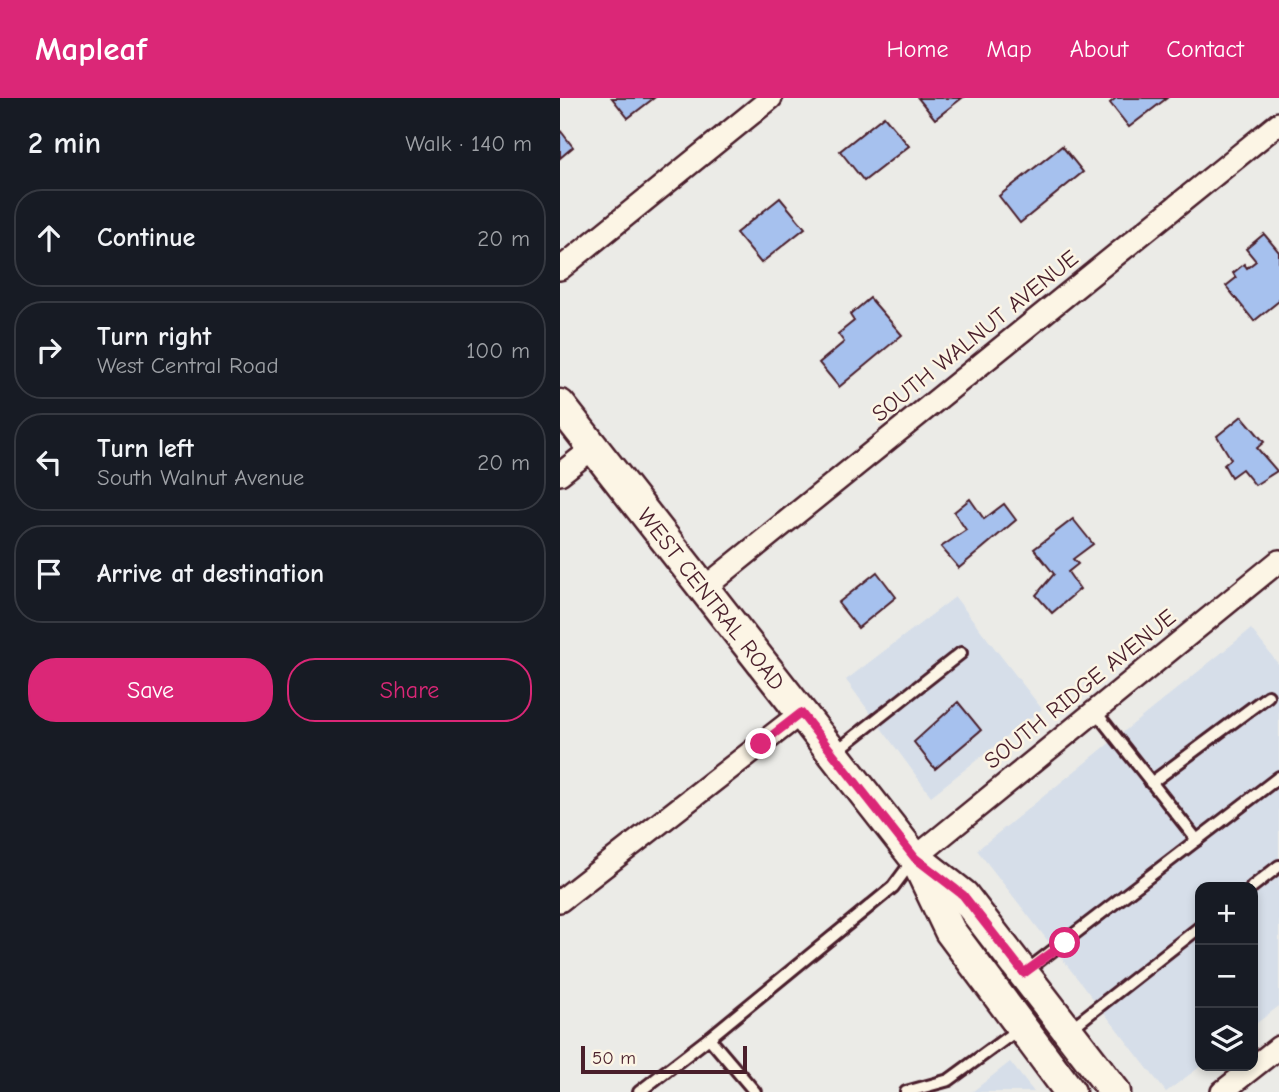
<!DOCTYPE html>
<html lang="en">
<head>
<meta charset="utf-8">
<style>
  :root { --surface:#171b24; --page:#20242c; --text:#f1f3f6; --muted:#9ea1a6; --line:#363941; --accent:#db2777 }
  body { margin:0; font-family:"Comic Neue",sans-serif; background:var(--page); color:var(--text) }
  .controls { position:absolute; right:21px; bottom:21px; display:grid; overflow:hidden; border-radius:14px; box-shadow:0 4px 10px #0003 }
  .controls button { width:63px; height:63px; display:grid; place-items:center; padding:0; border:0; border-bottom:2px solid var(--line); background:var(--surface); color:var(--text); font:35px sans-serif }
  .scale { position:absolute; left:21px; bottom:18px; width:166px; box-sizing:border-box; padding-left:7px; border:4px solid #4a1f2b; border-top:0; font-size:19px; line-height:24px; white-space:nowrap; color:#4a1f2b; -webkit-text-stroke:5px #fcf5e5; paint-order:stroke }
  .stop { position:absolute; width:21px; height:21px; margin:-16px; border:5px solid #db2777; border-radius:50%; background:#fff }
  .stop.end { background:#db2777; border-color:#fff; box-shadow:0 2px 7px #0008 }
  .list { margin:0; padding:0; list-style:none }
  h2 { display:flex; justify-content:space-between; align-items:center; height:91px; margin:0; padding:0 28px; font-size:30px }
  h2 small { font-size:23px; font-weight:400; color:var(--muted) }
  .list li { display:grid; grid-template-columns:46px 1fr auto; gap:21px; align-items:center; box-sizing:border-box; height:98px; margin:0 14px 14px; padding:0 14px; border:2px solid var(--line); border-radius:28px }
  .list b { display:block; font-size:26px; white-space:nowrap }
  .list p { margin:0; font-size:23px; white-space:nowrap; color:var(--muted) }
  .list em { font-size:23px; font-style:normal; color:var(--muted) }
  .actions { display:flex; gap:14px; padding:21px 28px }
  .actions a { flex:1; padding:16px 0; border:2px solid var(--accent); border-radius:28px; text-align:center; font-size:24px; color:var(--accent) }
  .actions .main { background:var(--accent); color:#fff }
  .icon { flex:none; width:38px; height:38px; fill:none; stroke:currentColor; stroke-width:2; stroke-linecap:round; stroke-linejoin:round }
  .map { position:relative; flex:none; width:719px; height:994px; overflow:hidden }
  header { display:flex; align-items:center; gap:42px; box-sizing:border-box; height:98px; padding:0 35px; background:var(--accent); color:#fff }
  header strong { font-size:33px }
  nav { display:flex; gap:38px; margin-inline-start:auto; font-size:24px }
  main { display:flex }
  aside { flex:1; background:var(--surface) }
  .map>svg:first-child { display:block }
  .built { fill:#d6dee9 }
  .building { fill:#a6c1ee; stroke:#4a1f2b; stroke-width:2 }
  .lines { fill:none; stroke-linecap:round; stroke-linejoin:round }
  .lane-casing { stroke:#4a1f2b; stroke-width:16 }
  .street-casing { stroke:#4a1f2b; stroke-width:26 }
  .secondary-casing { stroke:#4a1f2b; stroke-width:35 }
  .lane { stroke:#fcf5e5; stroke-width:10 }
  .street { stroke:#fcf5e5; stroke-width:21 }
  .secondary { stroke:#fcf5e5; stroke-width:30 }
  .route { stroke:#db2777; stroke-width:9 }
  .labels { text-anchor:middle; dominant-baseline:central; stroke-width:5; stroke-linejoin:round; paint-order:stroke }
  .street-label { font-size:23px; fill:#4a1f2b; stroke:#fcf5e5 }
</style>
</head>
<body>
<header>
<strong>Mapleaf</strong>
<nav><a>Home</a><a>Map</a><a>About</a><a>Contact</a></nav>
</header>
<main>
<aside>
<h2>2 min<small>Walk · 140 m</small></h2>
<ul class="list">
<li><svg class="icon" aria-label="ahead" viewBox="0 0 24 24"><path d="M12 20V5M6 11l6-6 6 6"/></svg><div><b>Continue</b></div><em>20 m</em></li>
<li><svg class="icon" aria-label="right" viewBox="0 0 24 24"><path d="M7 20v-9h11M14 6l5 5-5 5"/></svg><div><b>Turn right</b><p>West Central Road</p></div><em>100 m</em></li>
<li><svg class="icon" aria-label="left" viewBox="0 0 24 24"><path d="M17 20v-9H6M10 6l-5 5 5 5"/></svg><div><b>Turn left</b><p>South Walnut Avenue</p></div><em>20 m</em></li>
<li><svg class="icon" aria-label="arrive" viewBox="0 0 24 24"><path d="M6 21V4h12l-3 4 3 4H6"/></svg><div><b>Arrive at destination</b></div></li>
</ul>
<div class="actions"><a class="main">Save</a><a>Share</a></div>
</aside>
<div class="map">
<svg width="719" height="994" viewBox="0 0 719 994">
  <rect width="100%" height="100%" fill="#ebebe7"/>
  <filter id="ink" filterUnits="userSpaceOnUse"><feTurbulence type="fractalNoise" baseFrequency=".0143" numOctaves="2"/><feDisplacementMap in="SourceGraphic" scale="14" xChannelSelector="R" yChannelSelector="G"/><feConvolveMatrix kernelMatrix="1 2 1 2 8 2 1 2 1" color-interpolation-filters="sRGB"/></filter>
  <g filter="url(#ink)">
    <g class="built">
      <polygon points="395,499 482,611 371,698 286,582"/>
      <polygon points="691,531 719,567 719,908 693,928 693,789 640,789 641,968 606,994 417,752"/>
      <polygon points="450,964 474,994 412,994"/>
    </g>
    <g class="building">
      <polygon points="52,0 94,0 68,20"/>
      <polygon points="358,0 402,0 375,21"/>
      <polygon points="556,0 607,0 569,29 550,5"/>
      <polygon points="324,18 349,48 304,83 280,53"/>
      <polygon points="0,32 13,49 0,60"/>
      <polygon points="502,48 523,74 460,125 439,98"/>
      <polygon points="220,100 245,130 201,165 176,135"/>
      <polygon points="704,136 719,154 719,203 694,223 666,188 676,180 673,175 684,166 687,170 696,163 686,151"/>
      <polygon points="310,200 342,237 279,289 259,265 284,244 278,236 294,223 290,217"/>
      <polygon points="682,318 704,344 697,350 717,373 695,387 682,371 671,379 664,367 671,361 657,338"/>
      <polygon points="410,401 424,421 444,406 456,422 399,470 381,449 406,432 394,414"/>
      <polygon points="513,421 533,446 513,461 518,466 508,474 520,491 492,515 476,497 494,476 474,451"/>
      <polygon points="317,474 336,499 298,530 278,505"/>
      <polygon points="398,604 421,632 375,671 354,644"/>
    </g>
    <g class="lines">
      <defs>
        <g id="lane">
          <polyline points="535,613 637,742"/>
          <polyline points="274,655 401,555"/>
          <polyline points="591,685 708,598"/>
          <polyline points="692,789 719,768"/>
          <polyline points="466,873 719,679"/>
          <polyline points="510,931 640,829"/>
          <polyline points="79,994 149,940"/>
          <polyline points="195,994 149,940 333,789 353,762"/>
          <polyline points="346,994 389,982 460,930"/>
        </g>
        <g id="street">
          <polyline points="0,171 211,0"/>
          <polyline points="0,376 33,350"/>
          <polyline points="143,491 719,25"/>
          <polyline points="355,760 719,463"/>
          <polyline points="0,803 241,615"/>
          <polyline points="662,994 719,949"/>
        </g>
        <g id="secondary">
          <polyline points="0,307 355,760 390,833 510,994"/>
          <polyline points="361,764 403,797 555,994"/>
        </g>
      </defs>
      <use href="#lane" class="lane-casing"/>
      <use href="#street" class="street-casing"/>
      <use href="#secondary" class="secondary-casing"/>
      <use href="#lane" class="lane"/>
      <use href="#street" class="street"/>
      <use href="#secondary" class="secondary"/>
    </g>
  </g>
  <g class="lines" filter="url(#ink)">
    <polyline class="route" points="201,646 241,615 355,760 403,797 464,875 505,845"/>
  </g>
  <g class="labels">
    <g class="street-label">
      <text transform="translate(415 238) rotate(-39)">SOUTH WALNUT AVENUE</text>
      <text transform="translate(151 501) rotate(52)">WEST CENTRAL ROAD</text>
      <text transform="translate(520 591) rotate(-39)">SOUTH RIDGE AVENUE</text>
    </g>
  </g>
</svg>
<div class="controls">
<button>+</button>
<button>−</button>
<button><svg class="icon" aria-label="layers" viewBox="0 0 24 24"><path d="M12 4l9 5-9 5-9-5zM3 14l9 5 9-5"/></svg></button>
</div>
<div class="scale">50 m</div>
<div class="stop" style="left:505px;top:845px"></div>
<div class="stop end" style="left:201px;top:646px"></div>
</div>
</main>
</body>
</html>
